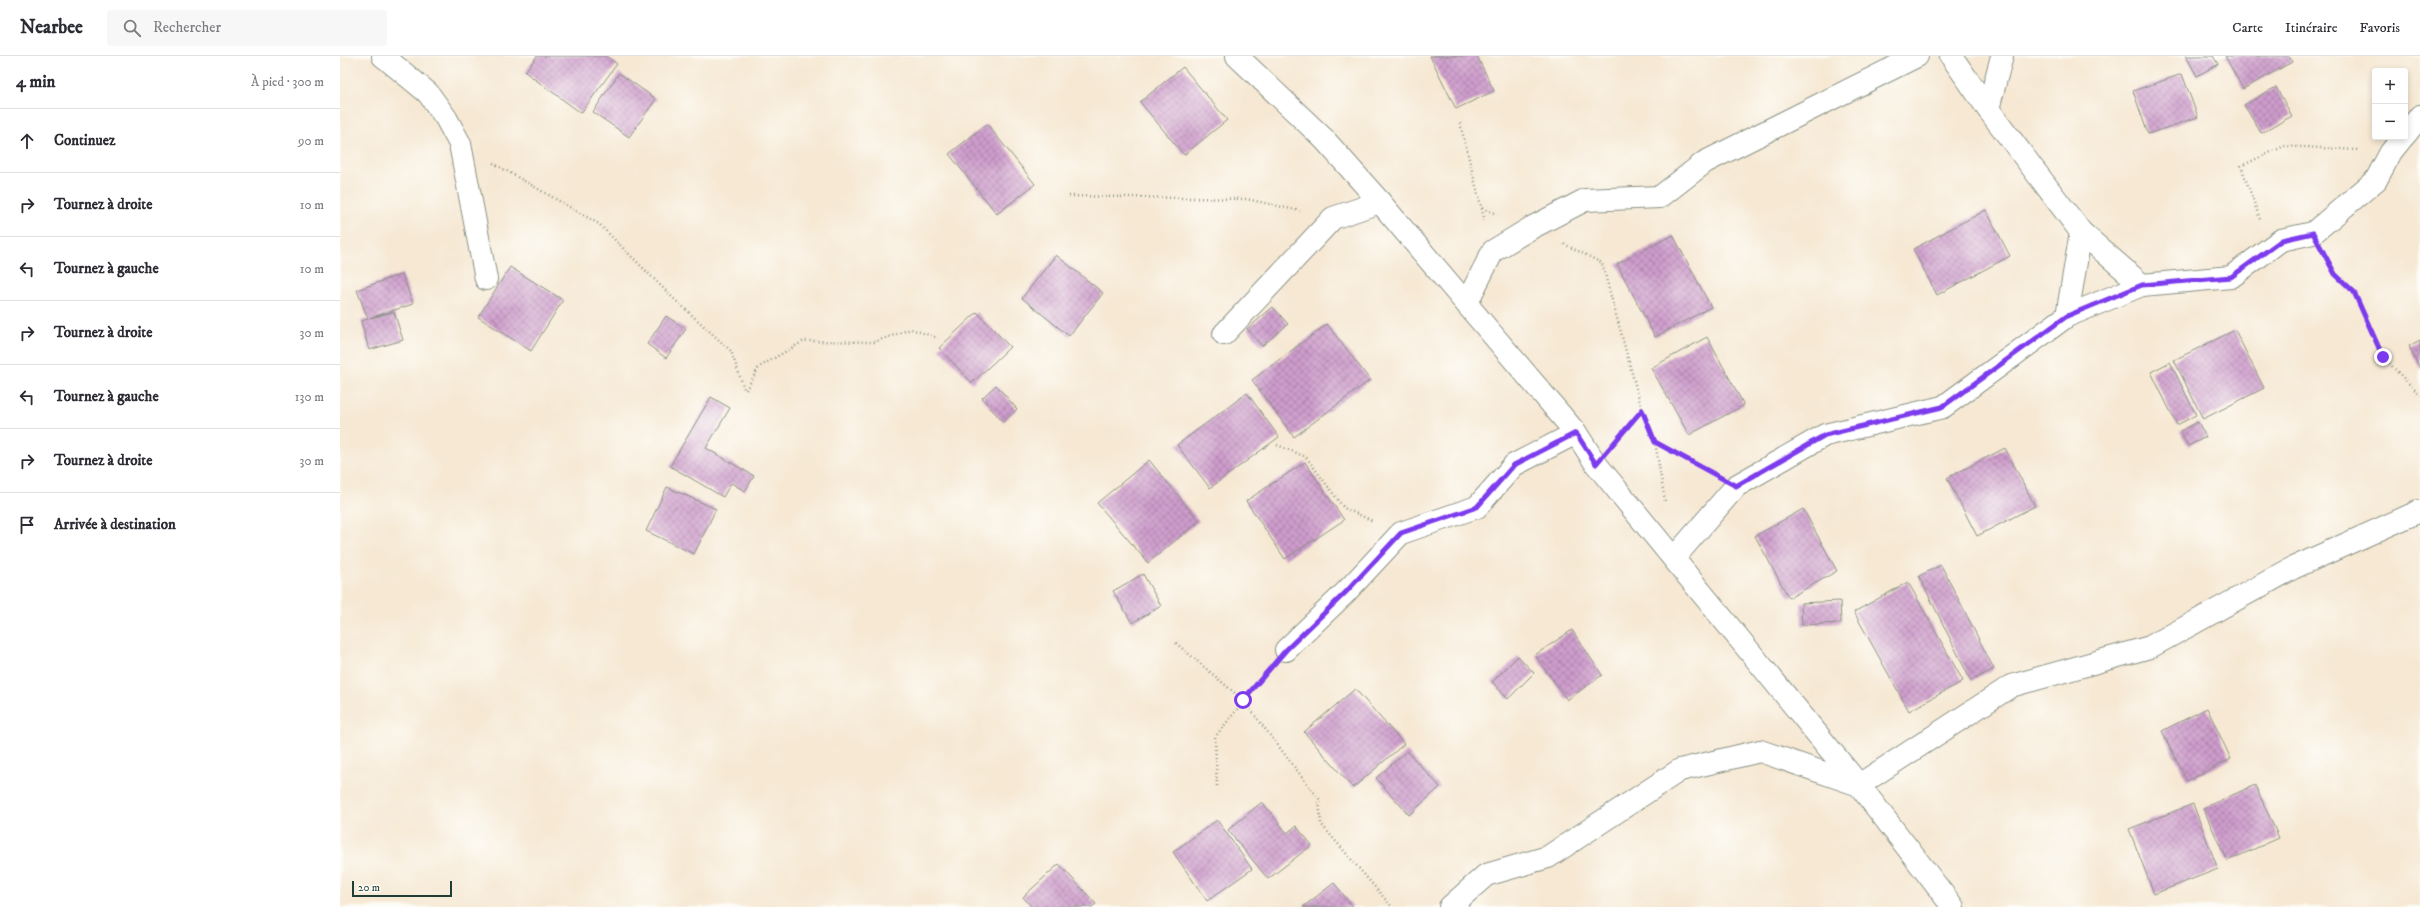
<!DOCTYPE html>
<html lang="fr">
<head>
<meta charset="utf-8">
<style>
  :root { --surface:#fff; --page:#f7f7f7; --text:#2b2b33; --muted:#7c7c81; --line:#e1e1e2 }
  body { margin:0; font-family:"IM FELL DW Pica",serif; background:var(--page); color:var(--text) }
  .controls { position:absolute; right:12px; top:12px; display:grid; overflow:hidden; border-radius:4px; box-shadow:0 2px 6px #0003 }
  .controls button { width:36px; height:36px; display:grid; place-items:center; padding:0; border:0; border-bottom:1px solid var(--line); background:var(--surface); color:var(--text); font:20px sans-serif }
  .scale { position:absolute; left:12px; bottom:10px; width:100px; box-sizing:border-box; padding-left:4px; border:2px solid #1f3d34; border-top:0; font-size:11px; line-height:14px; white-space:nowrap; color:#1f3d34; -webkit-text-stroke:3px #fdfcf7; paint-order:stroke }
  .stop { position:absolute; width:12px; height:12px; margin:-9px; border:3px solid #7c3aed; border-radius:50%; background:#fff }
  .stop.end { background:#7c3aed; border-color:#fff; box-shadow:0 1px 4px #0008 }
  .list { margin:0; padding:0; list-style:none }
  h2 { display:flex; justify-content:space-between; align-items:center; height:52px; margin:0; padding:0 16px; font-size:17px }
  h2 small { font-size:13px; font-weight:400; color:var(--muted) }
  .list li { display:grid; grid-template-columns:26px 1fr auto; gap:12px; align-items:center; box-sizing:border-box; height:64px; padding:0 16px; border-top:1px solid var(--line) }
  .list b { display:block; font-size:15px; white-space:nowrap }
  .list em { font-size:13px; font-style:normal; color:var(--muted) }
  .icon { flex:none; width:22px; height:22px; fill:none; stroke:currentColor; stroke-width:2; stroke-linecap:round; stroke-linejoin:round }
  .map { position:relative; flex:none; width:2080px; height:851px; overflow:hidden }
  header { display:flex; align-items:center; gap:24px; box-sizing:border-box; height:56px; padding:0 20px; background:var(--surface); border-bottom:1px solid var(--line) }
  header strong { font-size:19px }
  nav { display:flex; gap:22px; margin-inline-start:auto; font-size:14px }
  .search { width:280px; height:36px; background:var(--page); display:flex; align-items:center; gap:10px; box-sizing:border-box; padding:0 14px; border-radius:4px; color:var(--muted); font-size:15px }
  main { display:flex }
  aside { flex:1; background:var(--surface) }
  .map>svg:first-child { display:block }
  .building { fill:url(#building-cross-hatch) }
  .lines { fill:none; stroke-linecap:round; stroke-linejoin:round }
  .minor-casing { stroke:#8a9284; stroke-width:24 }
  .path { stroke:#8a9284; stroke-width:2.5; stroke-dasharray:1 3; stroke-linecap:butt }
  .minor { stroke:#fff; stroke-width:22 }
  .route { stroke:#7c3aed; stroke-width:5 }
</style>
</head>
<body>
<header>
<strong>Nearbee</strong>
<div class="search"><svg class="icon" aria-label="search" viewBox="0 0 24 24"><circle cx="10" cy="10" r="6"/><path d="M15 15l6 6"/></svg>Rechercher</div>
<nav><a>Carte</a><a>Itinéraire</a><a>Favoris</a></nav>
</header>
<main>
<aside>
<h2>4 min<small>À pied · 300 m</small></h2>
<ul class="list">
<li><svg class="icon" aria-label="ahead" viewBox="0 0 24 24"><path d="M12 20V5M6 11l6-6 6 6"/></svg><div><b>Continuez</b></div><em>90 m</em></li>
<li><svg class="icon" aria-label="right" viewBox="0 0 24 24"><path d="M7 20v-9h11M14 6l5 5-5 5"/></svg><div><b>Tournez à droite</b></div><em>10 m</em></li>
<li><svg class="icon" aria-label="left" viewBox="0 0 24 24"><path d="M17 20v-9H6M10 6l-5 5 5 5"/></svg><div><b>Tournez à gauche</b></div><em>10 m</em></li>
<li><svg class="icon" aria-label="right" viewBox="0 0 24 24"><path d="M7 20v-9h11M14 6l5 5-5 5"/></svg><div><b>Tournez à droite</b></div><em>30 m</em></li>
<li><svg class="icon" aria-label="left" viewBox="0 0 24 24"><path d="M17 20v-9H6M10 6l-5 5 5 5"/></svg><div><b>Tournez à gauche</b></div><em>130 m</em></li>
<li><svg class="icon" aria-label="right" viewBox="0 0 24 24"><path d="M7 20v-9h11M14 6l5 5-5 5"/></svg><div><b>Tournez à droite</b></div><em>30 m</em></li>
<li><svg class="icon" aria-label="arrive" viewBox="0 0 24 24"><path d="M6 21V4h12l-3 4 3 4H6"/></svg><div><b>Arrivée à destination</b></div></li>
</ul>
</aside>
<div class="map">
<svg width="2080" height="851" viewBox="0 0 2080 851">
  <defs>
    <pattern id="building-cross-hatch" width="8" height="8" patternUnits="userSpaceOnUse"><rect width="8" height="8" fill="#ce9ccc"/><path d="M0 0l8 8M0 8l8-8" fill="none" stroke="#a780a6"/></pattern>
  </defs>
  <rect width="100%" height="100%" fill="#fdfcf7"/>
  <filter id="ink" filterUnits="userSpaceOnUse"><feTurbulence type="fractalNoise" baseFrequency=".025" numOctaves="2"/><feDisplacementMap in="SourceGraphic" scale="8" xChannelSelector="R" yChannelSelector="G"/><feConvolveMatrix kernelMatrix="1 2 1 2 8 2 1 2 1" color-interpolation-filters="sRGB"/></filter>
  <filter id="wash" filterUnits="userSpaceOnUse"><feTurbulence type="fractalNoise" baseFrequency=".012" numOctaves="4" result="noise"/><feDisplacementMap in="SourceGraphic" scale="16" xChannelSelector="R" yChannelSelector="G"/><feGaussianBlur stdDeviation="0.9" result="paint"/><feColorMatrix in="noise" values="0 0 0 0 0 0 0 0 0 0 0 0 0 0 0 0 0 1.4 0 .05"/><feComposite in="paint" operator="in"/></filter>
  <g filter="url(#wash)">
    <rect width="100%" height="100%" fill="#f6e8d3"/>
    <g id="blocks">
      <g class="building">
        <polygon points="197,0 266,0 277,8 241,57 185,16"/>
        <polygon points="1090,0 1137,0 1154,35 1116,53"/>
        <polygon points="1846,0 1873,0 1878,8 1857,20"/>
        <polygon points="1885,0 1949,0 1952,6 1903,33"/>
        <polygon points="843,11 887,64 844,99 800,46"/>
        <polygon points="279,17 316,43 289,81 253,56"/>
        <polygon points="1842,18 1858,61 1808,78 1793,35"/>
        <polygon points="1936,31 1952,60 1921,77 1904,49"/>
        <polygon points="647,68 695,128 657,158 609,98"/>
        <polygon points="1646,154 1670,200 1597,239 1573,193"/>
        <polygon points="1333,179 1371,251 1315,281 1277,208"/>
        <polygon points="716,199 763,237 729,280 682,242"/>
        <polygon points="170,211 223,244 191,295 138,261"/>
        <polygon points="62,218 73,248 30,262 54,256 63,284 29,294 21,265 28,263 17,234"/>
        <polygon points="933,251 948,268 922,290 907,273"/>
        <polygon points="637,256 670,291 632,327 599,292"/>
        <polygon points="326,260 346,273 326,302 307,288"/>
        <polygon points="987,268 1030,324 954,381 912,324"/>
        <polygon points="1895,274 1924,332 1863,363 1834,304"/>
        <polygon points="1367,281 1404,349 1349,379 1311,312"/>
        <polygon points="2080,284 2080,313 2069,290"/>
        <polygon points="1830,306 1856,359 1837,369 1811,316"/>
        <polygon points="656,329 677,353 663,366 642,342"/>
        <polygon points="907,337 939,381 870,432 837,389"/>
        <polygon points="371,341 390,352 366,392 414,420 405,435 391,427 383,441 330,410"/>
        <polygon points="1858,366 1866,381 1848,390 1840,375"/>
        <polygon points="1665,392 1695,450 1637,480 1607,422"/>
        <polygon points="809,404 859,465 808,507 757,447"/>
        <polygon points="965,406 1004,464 945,503 906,445"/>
        <polygon points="327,431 376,453 354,498 306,475"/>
        <polygon points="1463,453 1497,515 1449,542 1415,480"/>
        <polygon points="1601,509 1654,613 1631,625 1579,520"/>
        <polygon points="803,518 821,550 792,567 773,535"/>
        <polygon points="1568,526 1623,625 1569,655 1514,556"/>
        <polygon points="1500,545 1501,567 1462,569 1461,547"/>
        <polygon points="1232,574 1262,619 1227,644 1195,599"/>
        <polygon points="1178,600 1194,617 1168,643 1152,626"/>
        <polygon points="1015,633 1064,688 1013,732 964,676"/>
        <polygon points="1867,652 1891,703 1847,725 1822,675"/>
        <polygon points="1067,695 1100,731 1069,759 1036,722"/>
        <polygon points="1915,729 1939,782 1887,805 1863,752"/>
        <polygon points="922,746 947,777 956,770 972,789 928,823 888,774"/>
        <polygon points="1853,748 1878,813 1814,838 1789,773"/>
        <polygon points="877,764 912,813 867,845 833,796"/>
        <polygon points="719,808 756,848 752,851 692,851 683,841"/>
        <polygon points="994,827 1013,851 963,851"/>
      </g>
    </g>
  </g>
  <g filter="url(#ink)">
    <use href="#blocks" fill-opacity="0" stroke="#8a9284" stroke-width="1"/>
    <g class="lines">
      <defs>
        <g id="minor">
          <polyline points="43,0 88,37 106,62 120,88 146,223"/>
          <polyline points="897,0 984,83 1040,146 1236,377 1256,408 1519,729 1613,851"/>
          <polyline points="1611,0 1648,53"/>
          <polyline points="1662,0 1648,53 1741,176 1802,229"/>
          <polyline points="2065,79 2080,60"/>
          <polyline points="1127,246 1153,195 1191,172 1245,144 1320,141 1365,106 1577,0"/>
          <polyline points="1727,260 1741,176"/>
          <polyline points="884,278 993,162 1040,146"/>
          <polyline points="1334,502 1396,430 1485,379 1603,351 1727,260 1802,229 1891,221 1941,184 1973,177 2036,124 2051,96 2063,81"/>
          <polyline points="946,594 1006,536 1061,477 1137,451 1174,409 1236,377"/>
          <polyline points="1110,851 1146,819 1208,801 1340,714 1420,695 1519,729 1671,630 1810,591 1953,512 2080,455"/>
        </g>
      </defs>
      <use href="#minor" class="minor-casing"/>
      <g class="path">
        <polyline points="1120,67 1145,166"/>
        <polyline points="153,107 259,168 331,240 391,295 405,335"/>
        <polyline points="729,140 907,143 960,155"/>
        <polyline points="1142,152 1157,158"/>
        <polyline points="1920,163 1901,110 1944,90 2019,94"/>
        <polyline points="1224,188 1262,207 1302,354 1315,386 1325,445"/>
        <polyline points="1987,202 1995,218 2014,236 2043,301 2080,339"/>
        <polyline points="406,334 419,311 464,285 534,286 571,273 598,282"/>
        <polyline points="1275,386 1302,354"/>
        <polyline points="1316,387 1371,416"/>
        <polyline points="937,389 966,401 1004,452 1033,465"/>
        <polyline points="836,587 903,644 979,743 981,768 1052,851"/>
        <polyline points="877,730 875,681 927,616"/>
      </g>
      <use href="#minor" class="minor"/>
    </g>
  </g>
  <g class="lines" filter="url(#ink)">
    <polyline class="route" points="903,644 946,594 1006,536 1061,477 1137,451 1174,409 1236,377 1256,408 1302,354 1315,386 1396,430 1485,379 1602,351 1727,260 1802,229 1891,221 1942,184 1973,177 1995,218 2014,236 2043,301"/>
  </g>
</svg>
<div class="controls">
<button>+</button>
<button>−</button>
</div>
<div class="scale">20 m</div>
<div class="stop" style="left:903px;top:644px"></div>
<div class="stop end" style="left:2043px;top:301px"></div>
</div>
</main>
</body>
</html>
